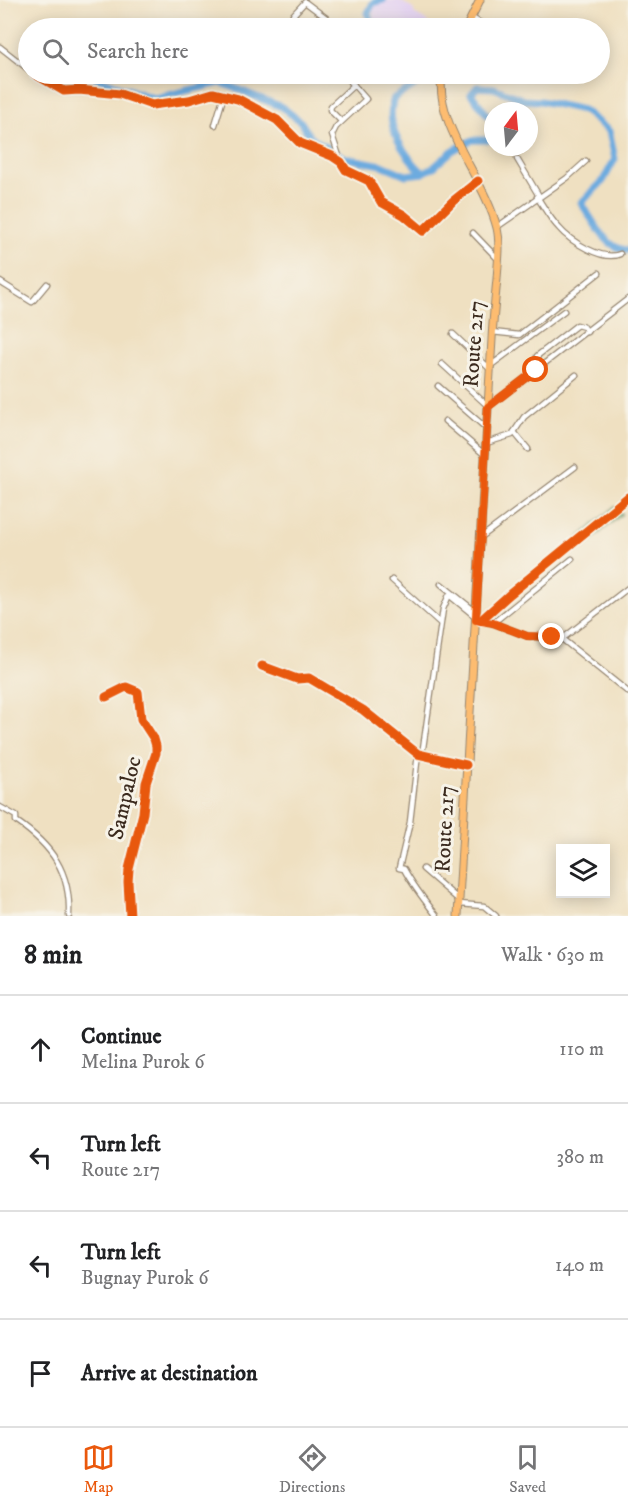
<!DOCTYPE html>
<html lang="en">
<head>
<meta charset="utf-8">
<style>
  :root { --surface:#fff; --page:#f6f6f6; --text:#202124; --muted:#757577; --line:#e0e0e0; --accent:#ea580c }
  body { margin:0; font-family:"IM FELL DW Pica",serif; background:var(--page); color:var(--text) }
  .controls { position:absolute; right:18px; bottom:18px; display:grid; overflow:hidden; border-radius:0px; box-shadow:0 3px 15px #0003 }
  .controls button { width:54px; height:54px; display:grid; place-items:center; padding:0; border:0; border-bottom:2px solid var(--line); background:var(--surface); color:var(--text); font:30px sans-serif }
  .compass { position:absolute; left:484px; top:102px; width:54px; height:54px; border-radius:50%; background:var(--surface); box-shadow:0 3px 15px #0003; rotate:16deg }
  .stop { position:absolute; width:18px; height:18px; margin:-14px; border:4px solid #ea580c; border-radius:50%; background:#fff }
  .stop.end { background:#ea580c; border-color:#fff; box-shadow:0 2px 6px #0008 }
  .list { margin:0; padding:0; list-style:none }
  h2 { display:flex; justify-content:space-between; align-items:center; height:78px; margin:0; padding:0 24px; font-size:26px }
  h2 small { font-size:20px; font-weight:400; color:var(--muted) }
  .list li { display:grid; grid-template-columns:39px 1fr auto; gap:18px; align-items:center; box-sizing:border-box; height:108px; padding:0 24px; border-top:2px solid var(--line) }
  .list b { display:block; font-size:22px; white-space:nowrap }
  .list p { margin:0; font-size:20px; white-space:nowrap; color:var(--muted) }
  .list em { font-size:20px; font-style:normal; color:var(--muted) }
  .icon { flex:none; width:33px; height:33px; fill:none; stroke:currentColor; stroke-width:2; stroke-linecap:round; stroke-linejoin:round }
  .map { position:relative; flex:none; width:628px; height:916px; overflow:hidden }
  .search { position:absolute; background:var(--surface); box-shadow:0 3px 15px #0003; left:18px; right:18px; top:18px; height:66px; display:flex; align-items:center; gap:15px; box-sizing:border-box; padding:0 21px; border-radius:33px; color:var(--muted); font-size:22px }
  .sheet { height:510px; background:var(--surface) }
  nav { display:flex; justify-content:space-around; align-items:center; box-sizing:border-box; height:84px; border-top:2px solid var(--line); background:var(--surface); font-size:16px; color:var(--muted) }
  nav a { display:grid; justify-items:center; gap:3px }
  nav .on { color:var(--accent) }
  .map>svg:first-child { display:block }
  .built { fill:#e4d3f1 }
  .forest { fill:#71b276; stroke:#566e4a; stroke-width:1.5 }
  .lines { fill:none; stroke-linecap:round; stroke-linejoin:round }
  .river { stroke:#6dabdf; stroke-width:7 }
  .street-casing { stroke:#958570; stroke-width:7 }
  .primary-casing { stroke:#958570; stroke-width:9 }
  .street { stroke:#fff; stroke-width:4.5 }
  .primary { stroke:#fdbc6f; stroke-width:7 }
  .cycleway-casing { stroke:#f7f3e8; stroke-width:13 }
  .cycleway { stroke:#e8590c; stroke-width:9 }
  .route { stroke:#ea580c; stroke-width:8 }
  .labels { text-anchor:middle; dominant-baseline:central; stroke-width:6; stroke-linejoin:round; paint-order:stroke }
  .street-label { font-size:22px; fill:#3b2a1e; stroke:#f7f3e8 }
</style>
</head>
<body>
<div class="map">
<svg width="628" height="916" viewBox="0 0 628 916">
  <rect width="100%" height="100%" fill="#f7f3e8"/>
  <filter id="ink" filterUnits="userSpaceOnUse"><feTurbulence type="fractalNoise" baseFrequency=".0167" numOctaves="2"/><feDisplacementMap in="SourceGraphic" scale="12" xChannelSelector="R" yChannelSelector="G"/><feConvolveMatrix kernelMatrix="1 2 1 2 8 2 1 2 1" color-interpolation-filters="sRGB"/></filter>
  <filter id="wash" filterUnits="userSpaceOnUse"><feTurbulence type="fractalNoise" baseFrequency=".008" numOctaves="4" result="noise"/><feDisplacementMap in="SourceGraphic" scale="24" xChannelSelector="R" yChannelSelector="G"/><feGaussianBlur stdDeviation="1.35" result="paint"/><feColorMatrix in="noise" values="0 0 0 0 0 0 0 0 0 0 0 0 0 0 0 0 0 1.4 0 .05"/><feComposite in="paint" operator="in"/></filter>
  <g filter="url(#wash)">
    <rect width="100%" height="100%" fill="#efe0c1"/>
    <polygon class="built" points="386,0 400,0 414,10 414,13 436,28 375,28 372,7"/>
    <polygon class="forest" points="615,506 622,514 586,545 579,537"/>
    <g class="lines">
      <g class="river">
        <polyline points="372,28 368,13 373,3 383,0"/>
        <polyline points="83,74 154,98 220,83 232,87 282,107 301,122 310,137 346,158 382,165 406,175 423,173 434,167 452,151 472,140 488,140 493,135"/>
        <path d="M 414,74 L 419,79 L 417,84 L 394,98 C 384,127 403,153 423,173"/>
        <path d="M 493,122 L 471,94 L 477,87 L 494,88 L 524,100 L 541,101 L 583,110 L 609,131 L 615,159 L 603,181 L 581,203 C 592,218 606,251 628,250"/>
      </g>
    </g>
  </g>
  <g filter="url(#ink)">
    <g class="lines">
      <defs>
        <g id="street">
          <polyline points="472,18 489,28"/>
          <polyline points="305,28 293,15 305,2 333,23"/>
          <polyline points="0,47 28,69"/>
          <polyline points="35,74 64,91 79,90 120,94 152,105 189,100 213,93 238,99 277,120 300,143 332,156 341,162 346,170 369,181 381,202 404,215 423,231 453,201 478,181"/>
          <polyline points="341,121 330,110 331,106 354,85"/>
          <polyline points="215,125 224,95"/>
          <polyline points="517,159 539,196"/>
          <polyline points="341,162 332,135 336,127 366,99 344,74"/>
          <path d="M 537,197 C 544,207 550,219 559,228 C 570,241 603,262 620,254"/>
          <polyline points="497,227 567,178 586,161"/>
          <polyline points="473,233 498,259"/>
          <polyline points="0,282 32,302 47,284"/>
          <polyline points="492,332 519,335 599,273"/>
          <polyline points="453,334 490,369"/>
          <polyline points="442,364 488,406"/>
          <polyline points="490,366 564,311"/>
          <polyline points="539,368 537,356 577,325 584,327 587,332"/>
          <polyline points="438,386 486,428"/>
          <polyline points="488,407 628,299"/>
          <polyline points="445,421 485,455"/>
          <polyline points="514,432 528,449"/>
          <polyline points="486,443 512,435 524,417 576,375"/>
          <polyline points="480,538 575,467"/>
          <polyline points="392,580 440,623"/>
          <polyline points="441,584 476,612"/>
          <polyline points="478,620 493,623 527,636 562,639 628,692"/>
          <polyline points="481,620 510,594 628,497"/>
          <polyline points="493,623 572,559"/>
          <polyline points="562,639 628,588"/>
          <polyline points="262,666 297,679 309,678 363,710 418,754 466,765"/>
          <polyline points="106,697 126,687 138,692 141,719 154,739 156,746 156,753 146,783 143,813 129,869 128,882 130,916"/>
          <path d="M 418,754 L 410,822 L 399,868 L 404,869 C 413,886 425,901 437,916"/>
          <polyline points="422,755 443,609 449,595 476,617"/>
          <path d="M 0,807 L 16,816 L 16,821 C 51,845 71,871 69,916"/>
          <polyline points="423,869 459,900"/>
          <polyline points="459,904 484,906 496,916"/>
        </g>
        <g id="primary">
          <polyline points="466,28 480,0"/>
          <path d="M 442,74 C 434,125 485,179 497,228 C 501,245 498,262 497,279 C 495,299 493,319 492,339 L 458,916"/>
        </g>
      </defs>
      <use href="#street" class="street-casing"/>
      <use href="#primary" class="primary-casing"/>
      <use href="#street" class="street"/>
      <use href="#primary" class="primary"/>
      <defs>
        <g id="cycleway">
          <polyline points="35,74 64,91 79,90 120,94 152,105 189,100 213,93 238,99 277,120 300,143 332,156 341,162 346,170 369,181 381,202 404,215 423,231 453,201 478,181"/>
          <polyline points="481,620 510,594 628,497"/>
          <polyline points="262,666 297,679 309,678 363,710 418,754 466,765"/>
          <polyline points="106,697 126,687 138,692 141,719 154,739 156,746 156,753 146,783 143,813 129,869 128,882 130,916"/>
        </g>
      </defs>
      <use href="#cycleway" class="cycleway-casing"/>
      <use href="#cycleway" class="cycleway"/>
    </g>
  </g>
  <g class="lines" filter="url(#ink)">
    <polyline class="route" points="536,370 488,407 476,620 493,623 527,636 552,637"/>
  </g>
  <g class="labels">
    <g class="street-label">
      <text transform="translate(474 344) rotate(-86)">Route 217</text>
      <text transform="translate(125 798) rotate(-77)">Sampaloc</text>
      <text transform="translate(445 829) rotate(-87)">Route 217</text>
    </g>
  </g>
</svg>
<div class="controls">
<button><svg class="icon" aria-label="layers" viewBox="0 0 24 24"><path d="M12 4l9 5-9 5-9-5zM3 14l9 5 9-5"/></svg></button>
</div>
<svg class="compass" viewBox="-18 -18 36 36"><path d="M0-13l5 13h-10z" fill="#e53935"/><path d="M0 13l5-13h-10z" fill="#757577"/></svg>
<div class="stop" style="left:536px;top:370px"></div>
<div class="stop end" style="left:552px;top:637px"></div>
<div class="search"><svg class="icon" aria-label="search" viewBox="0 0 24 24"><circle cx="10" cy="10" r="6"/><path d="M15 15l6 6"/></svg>Search here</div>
</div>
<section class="sheet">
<h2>8 min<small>Walk · 630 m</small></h2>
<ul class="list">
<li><svg class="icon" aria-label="ahead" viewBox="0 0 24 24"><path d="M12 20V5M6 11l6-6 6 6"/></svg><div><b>Continue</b><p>Melina Purok 6</p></div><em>110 m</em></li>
<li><svg class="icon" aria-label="left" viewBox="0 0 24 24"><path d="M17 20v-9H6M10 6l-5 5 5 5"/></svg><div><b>Turn left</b><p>Route 217</p></div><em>380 m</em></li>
<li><svg class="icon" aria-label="left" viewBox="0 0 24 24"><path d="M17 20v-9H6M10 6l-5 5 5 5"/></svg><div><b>Turn left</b><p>Bugnay Purok 6</p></div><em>140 m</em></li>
<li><svg class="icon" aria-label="arrive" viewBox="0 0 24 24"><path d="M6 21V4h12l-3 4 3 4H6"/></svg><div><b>Arrive at destination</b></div></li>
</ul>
</section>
<nav>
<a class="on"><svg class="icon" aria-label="map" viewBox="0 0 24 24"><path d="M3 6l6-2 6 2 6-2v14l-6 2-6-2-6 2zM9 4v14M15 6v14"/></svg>Map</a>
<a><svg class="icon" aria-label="directions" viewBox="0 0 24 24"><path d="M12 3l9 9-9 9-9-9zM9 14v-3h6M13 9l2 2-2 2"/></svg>Directions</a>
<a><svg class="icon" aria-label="saved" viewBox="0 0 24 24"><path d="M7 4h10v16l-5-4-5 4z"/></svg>Saved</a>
</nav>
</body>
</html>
